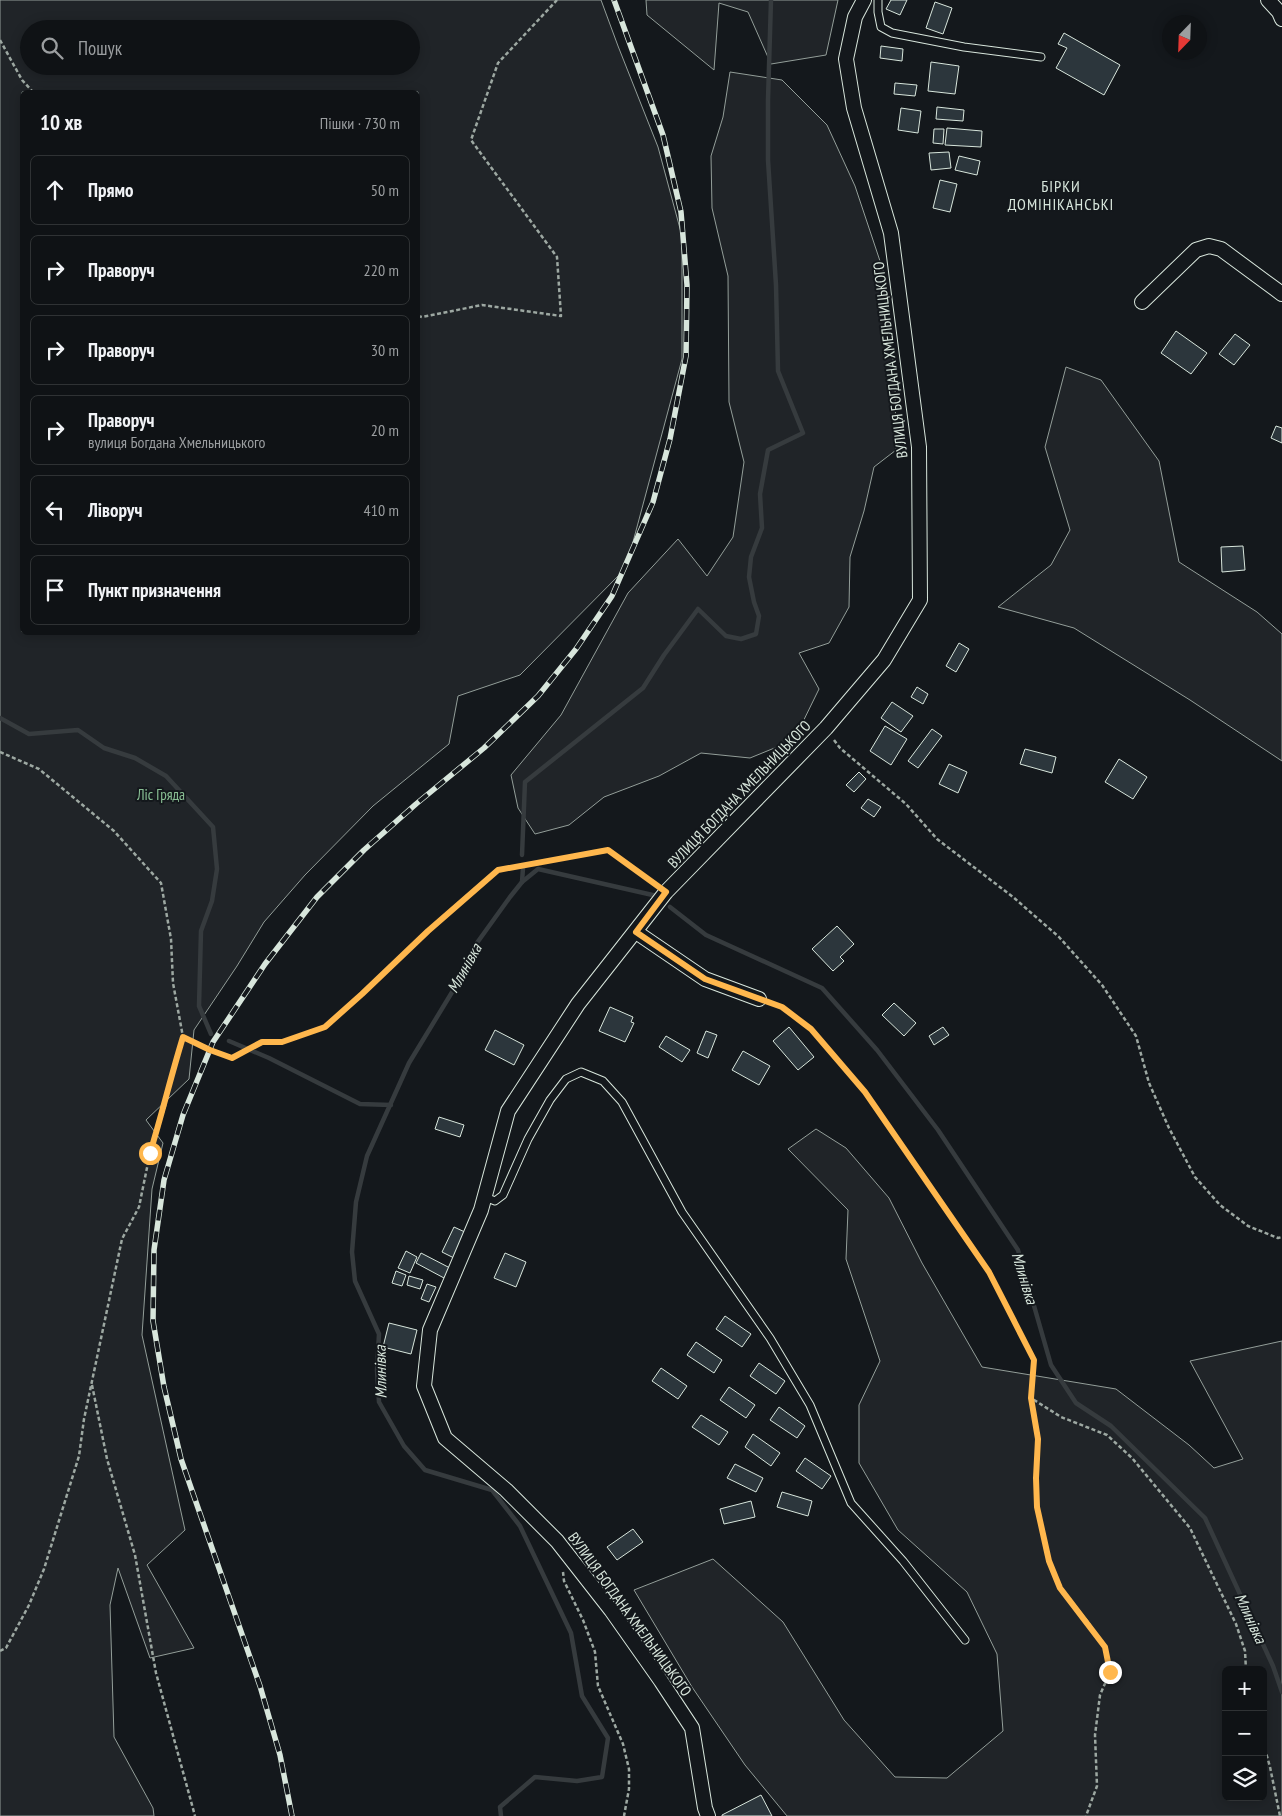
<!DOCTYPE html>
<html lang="uk">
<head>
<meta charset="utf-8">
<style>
  :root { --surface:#0f1215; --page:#1d2022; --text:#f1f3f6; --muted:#9b9ea0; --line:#2f3234 }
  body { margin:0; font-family:"PT Sans Narrow",sans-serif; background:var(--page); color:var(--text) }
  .controls { position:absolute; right:15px; bottom:15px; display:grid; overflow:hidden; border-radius:8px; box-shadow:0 2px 12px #0003 }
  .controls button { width:45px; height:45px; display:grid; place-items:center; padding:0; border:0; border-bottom:1px solid var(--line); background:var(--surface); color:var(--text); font:25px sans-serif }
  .compass { position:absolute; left:1162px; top:15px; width:45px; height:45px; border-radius:50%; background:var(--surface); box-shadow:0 2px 12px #0003; rotate:203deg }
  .stop { position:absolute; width:15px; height:15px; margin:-11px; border:4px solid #ffb74d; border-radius:50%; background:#fff }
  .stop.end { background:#ffb74d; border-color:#fff; box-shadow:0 1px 5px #0008 }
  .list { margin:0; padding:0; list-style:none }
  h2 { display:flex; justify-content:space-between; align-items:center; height:65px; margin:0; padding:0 20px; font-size:21px }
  h2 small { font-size:16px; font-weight:400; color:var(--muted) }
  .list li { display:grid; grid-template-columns:32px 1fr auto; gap:15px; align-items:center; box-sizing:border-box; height:70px; margin:0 10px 10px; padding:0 10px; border:1px solid var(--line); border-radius:8px }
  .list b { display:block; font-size:19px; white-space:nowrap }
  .list p { margin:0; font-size:16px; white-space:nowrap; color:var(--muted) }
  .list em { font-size:16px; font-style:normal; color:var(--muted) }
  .icon { flex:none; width:28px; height:28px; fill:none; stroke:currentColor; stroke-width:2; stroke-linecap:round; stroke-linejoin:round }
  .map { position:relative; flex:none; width:1282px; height:1816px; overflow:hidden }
  .search { position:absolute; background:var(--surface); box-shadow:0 2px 12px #0003; left:20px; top:20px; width:400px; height:55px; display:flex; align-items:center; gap:12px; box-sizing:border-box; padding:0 18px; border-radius:28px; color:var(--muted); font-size:19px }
  .panel { position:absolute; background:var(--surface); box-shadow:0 2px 12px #0003; left:20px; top:90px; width:400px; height:545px; border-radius:8px }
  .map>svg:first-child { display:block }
  .green { fill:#202428; stroke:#939e99; fill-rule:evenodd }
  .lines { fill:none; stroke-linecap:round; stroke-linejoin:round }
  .stream { stroke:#363b3e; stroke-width:4.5 }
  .building { fill:#2c363c; stroke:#d8e6dc }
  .lane-casing { stroke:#d8e6dc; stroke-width:9 }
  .street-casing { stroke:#d8e6dc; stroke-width:16 }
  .path { stroke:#9da8a2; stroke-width:2.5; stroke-dasharray:4 2.5; stroke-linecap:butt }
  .lane { stroke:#14181c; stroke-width:7 }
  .street { stroke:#14181c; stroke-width:14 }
  .rail-casing { stroke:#d8e6dc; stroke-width:5.5 }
  .rail { stroke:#14181c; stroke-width:4; stroke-dasharray:11; stroke-linecap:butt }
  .route { stroke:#ffb74d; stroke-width:6 }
  .labels { text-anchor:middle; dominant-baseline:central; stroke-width:4; stroke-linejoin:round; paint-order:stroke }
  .street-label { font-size:15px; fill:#d8e6dc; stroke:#14181c }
  .park-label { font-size:15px; fill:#8ac095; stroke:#14181c }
  .neighbourhood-label { font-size:16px; letter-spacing:1px; fill:#d8e6dc; stroke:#14181c }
  .water-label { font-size:16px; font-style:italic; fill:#d8e6dc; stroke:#14181c }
</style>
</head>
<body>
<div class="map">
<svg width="1282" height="1816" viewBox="0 0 1282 1816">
  <rect width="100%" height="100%" fill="#14181c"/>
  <g class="green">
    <path d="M 0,0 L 601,0 L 618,46 L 658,147 L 682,236 L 682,359 L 626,568 L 520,675 L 458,696 L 449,744 L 373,806 L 305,875 L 264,922 L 237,966 L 194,1030 L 189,1079 L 146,1120 L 163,1143 L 152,1189 L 142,1335 L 185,1530 L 147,1565 L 194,1648 L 150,1658 L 118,1568 L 110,1605 L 114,1737 L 153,1808 L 154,1816 L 0,1816 ZM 29,29 L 411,29 L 411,66 L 29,66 ZM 418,92 L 418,632 L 22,632 L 22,92 Z"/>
    <polygon points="646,0 838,0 826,55 771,64 748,12 719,3 714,70 647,15"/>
    <polygon points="730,72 782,80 827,125 855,186 886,279 895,381 896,450 874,467 864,511 850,557 849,607 829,643 799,653 819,689 794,740 750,758 701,753 659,776 604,797 569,825 535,834 518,808 511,775 561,715 628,593 678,539 707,576 733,537 744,462 729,402 728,276 712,208 711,156 723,117"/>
    <polygon points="1066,367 1101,380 1159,461 1179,562 1257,612 1282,634 1282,761 1190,700 1074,628 998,607 1051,565 1070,530 1045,447"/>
    <path d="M 816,1129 L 846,1148 L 889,1198 L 922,1263 L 982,1367 L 1116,1389 L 1189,1445 L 1214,1468 L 1243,1459 L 1190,1361 L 1282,1341 L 1282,1816 L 787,1816 L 745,1765 L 692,1687 L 634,1590 L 713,1559 L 783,1622 L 844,1720 L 895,1777 L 947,1778 L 1003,1731 L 997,1654 L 967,1592 L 898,1530 L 859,1463 L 859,1405 L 880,1361 L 846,1259 L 848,1210 L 788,1149 ZM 1226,1670 L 1263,1670 L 1263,1797 L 1226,1797 Z"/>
  </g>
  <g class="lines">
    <g class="stream">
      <polyline points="0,718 29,734 78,730 104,748 135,758 166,776 213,827 217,869 212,901 201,931 199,1006 211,1034"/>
      <polyline points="522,855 525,782 643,688 664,655 698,609 726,636 741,639 756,634 759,616 754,602 749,577 751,557 762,528 760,494 768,450 803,433 778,371 776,285 768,160 768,100 771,0"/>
      <polyline points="522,882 523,868"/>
      <polyline points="670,907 706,935 822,988 877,1050 938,1130 1018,1250 1051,1365 1076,1403 1111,1426 1205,1518 1273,1666 1282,1692"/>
      <polyline points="229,1041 269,1058 360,1104 391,1105"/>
      <polyline points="501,1816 500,1807 535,1777 577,1781 602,1777 608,1738 582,1696 571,1633 520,1526 492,1490 425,1470 404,1446 379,1402 377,1370 379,1334 355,1281 352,1252 356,1202 367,1156 409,1063 457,984 474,947 510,897 522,882 538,869 657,896"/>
    </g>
  </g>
  <g class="building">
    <polygon points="891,0 907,0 900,15 886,9"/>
    <polygon points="935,2 952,8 943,34 926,28"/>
    <polygon points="1064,33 1120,65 1104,95 1056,68 1067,48 1058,44"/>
    <polygon points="881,46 903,49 902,61 880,58"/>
    <polygon points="931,62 959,66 955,94 928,91"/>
    <polygon points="895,83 917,85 915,96 894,94"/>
    <polygon points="937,107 964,110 963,121 936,119"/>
    <polygon points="901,108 921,111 918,133 898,130"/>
    <polygon points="947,128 982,131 981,147 945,145"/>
    <polygon points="934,129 944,129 943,144 933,143"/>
    <polygon points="949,152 951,168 931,170 929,153"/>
    <polygon points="959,156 980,161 977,175 955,170"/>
    <polygon points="940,180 957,184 950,212 933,208"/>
    <polygon points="1176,331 1207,353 1191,374 1161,353"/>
    <polygon points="1235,334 1250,345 1234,365 1219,354"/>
    <polygon points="1276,426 1282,428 1282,443 1271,438"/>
    <polygon points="1243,546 1245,570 1222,572 1221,547"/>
    <polygon points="959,643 969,649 956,672 946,666"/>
    <polygon points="917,687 928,694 923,704 911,697"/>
    <polygon points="892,702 913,716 901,732 881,718"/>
    <polygon points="885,726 907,739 891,765 870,751"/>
    <polygon points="932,729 942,736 918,768 908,761"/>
    <polygon points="1025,749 1056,757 1052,773 1020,764"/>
    <polygon points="1119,759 1147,777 1133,799 1105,782"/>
    <polygon points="949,764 967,772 958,793 939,784"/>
    <polygon points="859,772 866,779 854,792 846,785"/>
    <polygon points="868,799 881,807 874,817 861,808"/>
    <polygon points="837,926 854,944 840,957 844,961 833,971 812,949"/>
    <polygon points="894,1003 916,1023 904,1036 882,1015"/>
    <polygon points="610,1007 633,1017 631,1022 634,1023 625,1042 599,1031"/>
    <polygon points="789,1027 814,1057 798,1070 773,1041"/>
    <polygon points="943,1027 949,1035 934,1045 929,1036"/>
    <polygon points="495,1030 524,1045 514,1065 485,1050"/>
    <polygon points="706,1031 717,1035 708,1058 697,1053"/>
    <polygon points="666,1036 690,1050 682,1062 659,1047"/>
    <polygon points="743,1051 770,1066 759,1085 732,1070"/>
    <polygon points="439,1117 464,1125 460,1137 435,1129"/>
    <polygon points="454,1227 467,1233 454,1258 442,1252"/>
    <polygon points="406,1251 417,1257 410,1273 398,1268"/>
    <polygon points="421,1253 450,1268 444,1278 416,1263"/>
    <polygon points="505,1253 526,1262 516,1287 494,1278"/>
    <polygon points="396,1271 406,1275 402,1286 392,1283"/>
    <polygon points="409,1276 423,1280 420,1289 407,1285"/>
    <polygon points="427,1284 436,1287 429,1302 421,1299"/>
    <polygon points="725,1316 751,1334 742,1347 716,1329"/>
    <polygon points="389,1323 417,1330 411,1354 383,1347"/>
    <polygon points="696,1342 722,1360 714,1373 687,1355"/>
    <polygon points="759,1363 785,1381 776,1394 750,1376"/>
    <polygon points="661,1368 687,1386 678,1399 652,1381"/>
    <polygon points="729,1387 755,1405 746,1418 720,1400"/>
    <polygon points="779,1407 805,1426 797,1438 770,1420"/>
    <polygon points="701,1415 728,1432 719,1445 692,1427"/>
    <polygon points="753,1434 780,1453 771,1466 745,1447"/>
    <polygon points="805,1458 831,1476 822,1489 796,1471"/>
    <polygon points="735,1464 763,1478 756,1492 727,1478"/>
    <polygon points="782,1492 812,1501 808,1516 777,1507"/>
    <polygon points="751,1501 755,1517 724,1524 720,1509"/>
    <polygon points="633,1529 643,1542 617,1560 607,1547"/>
    <polygon points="761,1795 772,1816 722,1816 722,1815"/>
  </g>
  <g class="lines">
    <defs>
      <g id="lane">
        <polyline points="878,0 878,12 881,27 892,33 964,47 1041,57"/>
        <polyline points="485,1197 495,1201 503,1195 528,1139 550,1100 566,1079 581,1072 603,1081 622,1102 682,1212 770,1338 810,1405 851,1503 903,1561 965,1640"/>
      </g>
      <g id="street">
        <polyline points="1268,0 1279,12 1282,19"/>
        <polyline points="1142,302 1196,250 1209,246 1221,249 1282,294"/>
        <polyline points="636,932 705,979 759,999"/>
        <polyline points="708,1816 705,1808 692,1728 661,1681 611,1610 557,1541 506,1490 445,1438 424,1386 430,1330 481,1210 508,1111 578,1004 666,892 826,728 884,660 920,600 919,447 891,233 854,108 846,59 855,17 864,0"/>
      </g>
    </defs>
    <use href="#lane" class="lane-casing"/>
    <use href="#street" class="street-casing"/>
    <g class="path">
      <polyline points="0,40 22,80 33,92"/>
      <polyline points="418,316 422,317 482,305 561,316 557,257 471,140 498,63 557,0"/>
      <polyline points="834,740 840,748 906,804 937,839 1013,897 1059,937 1102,985 1136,1036 1149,1083 1169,1128 1195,1177 1220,1205 1248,1226 1278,1238 1282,1237"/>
      <polyline points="0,752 39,769 114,831 161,883 171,939 173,983 183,1037"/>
      <polyline points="773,1004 781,1007 811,1029 865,1092 989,1272 1034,1360 1031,1398 1061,1417 1107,1435 1132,1458 1190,1528 1236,1624 1245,1651 1246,1670"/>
      <polyline points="92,1385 107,1459 135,1555 156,1673 195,1816"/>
      <polyline points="1031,1398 1038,1439 1036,1478 1037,1507 1049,1561 1060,1588 1087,1621 1105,1647 1110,1672 1100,1695 1095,1735 1097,1786 1086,1816"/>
      <polyline points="563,1572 564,1581 583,1620 595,1652 598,1686 623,1744 629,1769 629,1789 624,1816"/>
      <polyline points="0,1651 6,1648 29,1605 44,1569 79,1456 84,1419 122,1239 139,1207 150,1153 165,1106 170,1079 183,1037 232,1058 262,1042 282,1042 325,1027 428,931 498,870 608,851 655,884"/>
      <polyline points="1263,1742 1270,1767 1280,1816"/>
    </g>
    <use href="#lane" class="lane"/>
    <use href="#street" class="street"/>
    <defs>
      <polyline id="rail" points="292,1816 280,1755 260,1686 181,1459 164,1387 153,1321 154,1250 164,1180 183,1115 213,1042 265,964 317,897 364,850 416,804 484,748 538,696 576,649 612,596 653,502 670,439 686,356 687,285 681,212 663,135 614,0"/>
    </defs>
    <use href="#rail" class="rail-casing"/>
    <use href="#rail" class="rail"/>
  </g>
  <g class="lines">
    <path class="route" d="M 150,1153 C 162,1114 171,1076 183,1037 L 210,1050 L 232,1058 L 262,1042 L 282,1042 L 325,1027 L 362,994 L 428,931 L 498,870 L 608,850 L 666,892 L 636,932 L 705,979 L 782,1007 L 811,1029 L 865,1092 L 989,1272 L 1034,1360 L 1031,1398 L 1038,1439 L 1036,1478 L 1037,1507 L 1049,1561 L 1060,1588 L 1105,1647 L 1110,1672"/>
  </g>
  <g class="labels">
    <g class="street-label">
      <text transform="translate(890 360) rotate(-97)">ВУЛИЦЯ БОГДАНА ХМЕЛЬНИЦЬКОГО</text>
      <text transform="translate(739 794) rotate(-46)">ВУЛИЦЯ БОГДАНА ХМЕЛЬНИЦЬКОГО</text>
      <text transform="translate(630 1614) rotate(54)">ВУЛИЦЯ БОГДАНА ХМЕЛЬНИЦЬКОГО</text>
    </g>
    <g class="park-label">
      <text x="161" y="794">Ліс Гряда</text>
    </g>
    <g class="neighbourhood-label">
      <text x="1061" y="186">БІРКИ<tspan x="1061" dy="18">ДОМІНІКАНСЬКІ</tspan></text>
    </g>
    <g class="water-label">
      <text transform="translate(464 968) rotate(-61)">Млинівка</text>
      <text transform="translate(1025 1278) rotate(73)">Млинівка</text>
      <text transform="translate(380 1372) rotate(-91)">Млинівка</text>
      <text transform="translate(1251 1618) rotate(65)">Млинівка</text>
    </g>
  </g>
</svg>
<div class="controls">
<button>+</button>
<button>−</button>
<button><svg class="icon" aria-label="layers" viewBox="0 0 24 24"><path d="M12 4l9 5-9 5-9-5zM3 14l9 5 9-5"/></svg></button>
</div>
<svg class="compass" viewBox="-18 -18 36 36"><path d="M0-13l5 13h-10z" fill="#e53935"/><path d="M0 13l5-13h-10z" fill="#9b9ea0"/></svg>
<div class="stop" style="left:150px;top:1153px"></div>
<div class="stop end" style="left:1110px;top:1672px"></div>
<div class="search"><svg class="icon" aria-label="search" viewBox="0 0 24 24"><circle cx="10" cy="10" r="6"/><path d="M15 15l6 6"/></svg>Пошук</div>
<section class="panel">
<h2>10 хв<small>Пішки · 730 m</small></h2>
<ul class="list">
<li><svg class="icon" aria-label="ahead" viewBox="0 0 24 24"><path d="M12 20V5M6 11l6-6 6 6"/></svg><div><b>Прямо</b></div><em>50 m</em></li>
<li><svg class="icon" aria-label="right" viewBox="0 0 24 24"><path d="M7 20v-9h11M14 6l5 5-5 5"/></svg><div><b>Праворуч</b></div><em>220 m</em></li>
<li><svg class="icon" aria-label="right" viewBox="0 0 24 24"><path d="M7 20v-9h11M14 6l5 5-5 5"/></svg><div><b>Праворуч</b></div><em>30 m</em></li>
<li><svg class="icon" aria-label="right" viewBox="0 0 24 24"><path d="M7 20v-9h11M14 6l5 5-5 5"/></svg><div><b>Праворуч</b><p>вулиця Богдана Хмельницького</p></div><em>20 m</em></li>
<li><svg class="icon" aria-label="left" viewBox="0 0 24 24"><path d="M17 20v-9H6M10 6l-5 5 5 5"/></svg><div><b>Ліворуч</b></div><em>410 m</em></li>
<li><svg class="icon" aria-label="arrive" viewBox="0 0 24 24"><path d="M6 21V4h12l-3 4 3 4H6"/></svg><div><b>Пункт призначення</b></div></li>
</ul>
</section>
</div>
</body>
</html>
